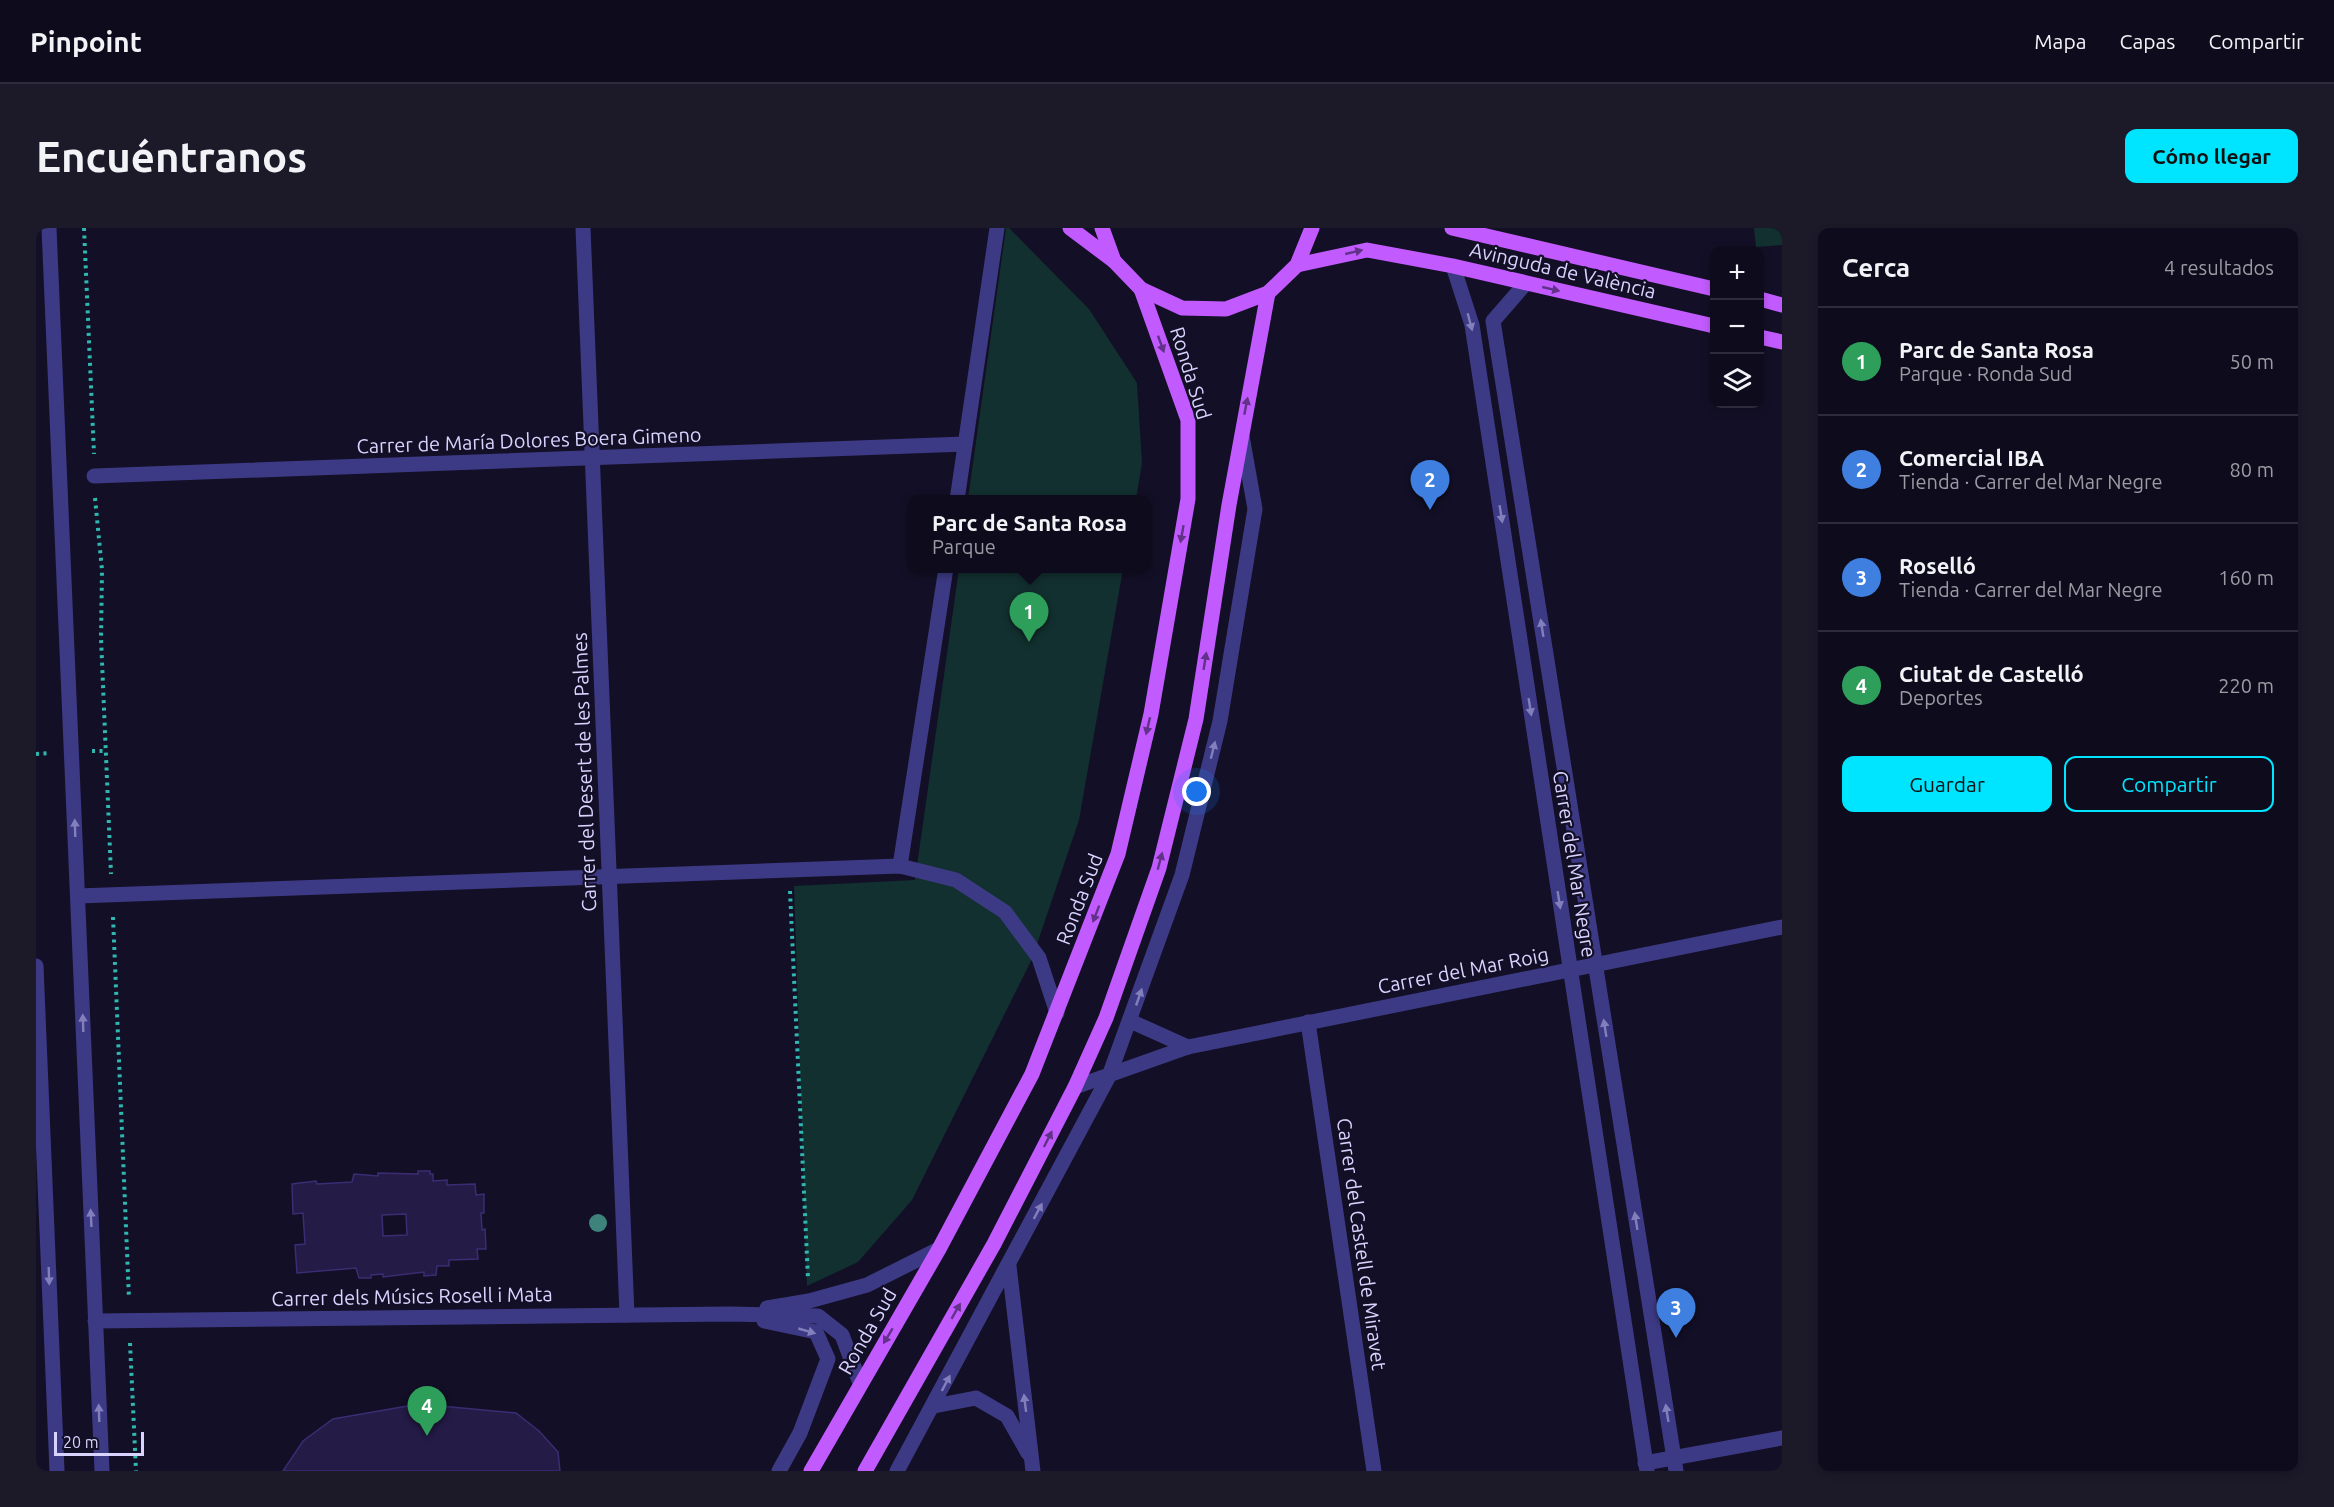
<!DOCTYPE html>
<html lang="es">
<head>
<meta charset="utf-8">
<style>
  :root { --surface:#0e0b1c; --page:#1c1929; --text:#f1f3f6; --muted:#9b9ba3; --line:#2e2b3b; --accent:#00e5ff }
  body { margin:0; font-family:Ubuntu,sans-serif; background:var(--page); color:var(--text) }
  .controls { position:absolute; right:18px; top:18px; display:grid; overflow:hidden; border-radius:12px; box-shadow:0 3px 9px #0003 }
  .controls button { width:54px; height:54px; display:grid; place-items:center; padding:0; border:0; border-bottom:2px solid var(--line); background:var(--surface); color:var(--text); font:30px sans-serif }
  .scale { position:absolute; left:18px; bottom:15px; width:90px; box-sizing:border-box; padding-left:6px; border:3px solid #d9d4ff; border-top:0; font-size:16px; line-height:21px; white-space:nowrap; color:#d9d4ff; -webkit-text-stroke:4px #130f26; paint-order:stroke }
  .you { position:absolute; left:1161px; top:564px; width:21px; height:21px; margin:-15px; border:4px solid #fff; border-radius:50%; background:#1a73e8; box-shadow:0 0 0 9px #1a73e833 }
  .badge { display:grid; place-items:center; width:39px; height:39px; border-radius:50%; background:var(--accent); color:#fff; font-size:20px; font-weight:700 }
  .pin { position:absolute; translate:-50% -50px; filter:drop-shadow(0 2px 3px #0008) }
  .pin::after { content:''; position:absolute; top:32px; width:21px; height:18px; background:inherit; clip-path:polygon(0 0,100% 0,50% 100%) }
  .popup { position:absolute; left:872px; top:267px; width:243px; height:78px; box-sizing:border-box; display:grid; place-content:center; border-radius:12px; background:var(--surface); filter:drop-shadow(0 2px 4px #0005); font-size:20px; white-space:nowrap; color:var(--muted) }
  .popup b { font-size:22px; color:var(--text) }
  .popup::after { content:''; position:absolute; left:50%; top:100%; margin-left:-12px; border:12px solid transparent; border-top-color:var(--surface) }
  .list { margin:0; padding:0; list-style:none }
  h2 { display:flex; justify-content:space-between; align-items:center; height:78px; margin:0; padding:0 24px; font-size:26px }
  h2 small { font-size:20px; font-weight:400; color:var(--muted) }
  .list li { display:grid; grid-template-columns:39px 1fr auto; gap:18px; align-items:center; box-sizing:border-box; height:108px; padding:0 24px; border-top:2px solid var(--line) }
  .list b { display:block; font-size:22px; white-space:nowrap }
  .list p { margin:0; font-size:20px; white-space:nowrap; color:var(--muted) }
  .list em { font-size:20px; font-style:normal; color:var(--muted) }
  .actions { display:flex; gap:12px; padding:18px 24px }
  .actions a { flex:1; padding:14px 0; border:2px solid var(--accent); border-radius:12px; text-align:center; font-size:21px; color:var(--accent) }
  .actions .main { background:var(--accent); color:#111 }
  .icon { flex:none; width:33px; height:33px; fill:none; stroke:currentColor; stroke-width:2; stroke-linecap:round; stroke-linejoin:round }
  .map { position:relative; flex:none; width:1746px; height:1243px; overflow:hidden; border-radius:12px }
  header { display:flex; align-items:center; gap:36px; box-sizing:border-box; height:84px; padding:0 30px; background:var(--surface); border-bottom:2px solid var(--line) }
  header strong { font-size:28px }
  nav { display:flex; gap:33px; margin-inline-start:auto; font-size:21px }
  .intro { display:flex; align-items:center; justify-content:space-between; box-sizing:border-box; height:144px; padding:0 36px }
  h1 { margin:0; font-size:42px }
  .button { padding:15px 27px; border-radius:12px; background:var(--accent); color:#111; font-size:21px; font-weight:700 }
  main { display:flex; gap:36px; padding:0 36px }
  aside { flex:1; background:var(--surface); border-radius:12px; box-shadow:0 3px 9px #0003 }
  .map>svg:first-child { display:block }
  .green { fill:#12302f }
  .building { fill:#241b47; stroke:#3b2d73; stroke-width:1.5; fill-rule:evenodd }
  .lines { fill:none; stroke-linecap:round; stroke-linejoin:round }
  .path { stroke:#2fb8b0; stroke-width:4; stroke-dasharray:3 4.5; stroke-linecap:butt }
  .minor { stroke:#3d3a85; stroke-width:15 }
  .major { stroke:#c25bff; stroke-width:15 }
  .tree { fill:#3d827b }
  .oneway { fill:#623188 }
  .oneway2 { fill:#837fbc }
  .labels { text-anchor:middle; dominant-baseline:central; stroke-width:4.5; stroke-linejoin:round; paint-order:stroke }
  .street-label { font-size:20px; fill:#d9d4ff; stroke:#130f26 }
</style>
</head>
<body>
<header>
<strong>Pinpoint</strong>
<nav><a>Mapa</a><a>Capas</a><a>Compartir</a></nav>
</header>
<div class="intro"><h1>Encuéntranos</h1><a class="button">Cómo llegar</a></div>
<main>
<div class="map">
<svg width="1746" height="1243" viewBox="0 0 1746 1243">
  <rect width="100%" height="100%" fill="#130f26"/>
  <g class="green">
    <polygon points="970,0 973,0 1053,81 1101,155 1106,235 1100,271 932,271"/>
    <polygon points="1718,0 1746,0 1746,17 1720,19"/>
    <polygon points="923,341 1087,341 1043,592 996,731 876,972 822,1034 771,1058 758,658 879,652"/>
  </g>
  <g class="building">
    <path d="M 382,943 L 394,943 L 394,946 L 397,946 L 397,953 L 411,952 L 411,957 L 439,956 L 440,967 L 448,966 L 448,985 L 445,985 L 446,1002 L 449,1001 L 450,1021 L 441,1021 L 442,1031 L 413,1032 L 413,1038 L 401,1038 L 400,1047 L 388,1048 L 388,1044 L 347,1049 L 347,1046 L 335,1047 L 335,1050 L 323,1050 L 320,1040 L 261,1045 L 259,1017 L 269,1016 L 267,985 L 257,986 L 256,956 L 280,953 L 281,956 L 316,954 L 318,946 L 342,948 L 342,945 L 382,946 ZM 370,986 L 371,1007 L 347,1008 L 346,987 Z"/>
    <polygon points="383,1176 480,1185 503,1203 522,1224 524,1243 247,1243 267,1213 297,1191"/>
  </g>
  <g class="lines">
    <g class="path">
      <polyline points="48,0 58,226"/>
      <polyline points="59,270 66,342 65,410 75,646"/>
      <polyline points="56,523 70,523"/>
      <polyline points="0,526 15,525"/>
      <polyline points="754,663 772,1051"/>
      <polyline points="77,689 93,1071"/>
      <polyline points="94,1115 100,1243"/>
    </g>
    <g class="minor">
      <polyline points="13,0 66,1243"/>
      <polyline points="547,0 591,1087"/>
      <polyline points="1417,38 1436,97 1611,1243"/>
      <polyline points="1490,55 1457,93 1640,1243"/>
      <polyline points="58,248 929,216"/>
      <polyline points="921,272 961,0"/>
      <polyline points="864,638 910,340"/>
      <polyline points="42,668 864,638 920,652 969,684 1003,730 1021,785"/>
      <polyline points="0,738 21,1243"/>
      <polyline points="1094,793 1152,819"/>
      <polyline points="1272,794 1338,1243"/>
      <polyline points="1039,859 1152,819 1746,699"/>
      <polyline points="973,1038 997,1243"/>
      <polyline points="731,1080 773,1073 831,1057 903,1021"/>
      <polyline points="59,1093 693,1086 782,1088 806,1107 824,1155"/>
      <polyline points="728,1093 780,1104 792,1131 764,1205 743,1243"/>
      <polyline points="898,1178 940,1170 971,1188 992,1225"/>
      <polyline points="1609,1235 1746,1210"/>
      <polyline points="861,1243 1073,848 1146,647 1184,493 1219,281 1206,208"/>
    </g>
    <g class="major">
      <polyline points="1034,0 1078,33"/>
      <polyline points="1066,0 1078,33 1105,61 1146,80 1190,81 1232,65 1261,37 1276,0"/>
      <polyline points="1416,0 1678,61"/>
      <polyline points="1261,37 1331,22 1417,38 1678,98"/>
      <polyline points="1724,71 1746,77"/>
      <polyline points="1724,109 1746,114"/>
      <polyline points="775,1243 903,1021 996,846 1082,626 1115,486 1152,271 1152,192 1105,61"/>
      <polyline points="829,1243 958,1016 1039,859 1070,790 1123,640 1160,491 1193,277 1232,65"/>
    </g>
  </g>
  <circle class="tree" cx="562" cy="995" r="9"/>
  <defs><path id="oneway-solid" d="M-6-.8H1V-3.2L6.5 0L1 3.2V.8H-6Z" transform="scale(1.5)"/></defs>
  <g class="oneway">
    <use href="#oneway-solid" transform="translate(1318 24) rotate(-13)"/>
    <use href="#oneway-solid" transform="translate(1515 61) rotate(13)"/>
    <use href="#oneway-solid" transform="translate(1125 116) rotate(70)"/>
    <use href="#oneway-solid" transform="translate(1210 178) rotate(-79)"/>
    <use href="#oneway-solid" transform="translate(1146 306) rotate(100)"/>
    <use href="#oneway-solid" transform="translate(1169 433) rotate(-81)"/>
    <use href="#oneway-solid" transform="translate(1112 498) rotate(103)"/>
    <use href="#oneway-solid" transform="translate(1124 633) rotate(-75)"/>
    <use href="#oneway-solid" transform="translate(1060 686) rotate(111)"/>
    <use href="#oneway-solid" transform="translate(1012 911) rotate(-63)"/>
    <use href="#oneway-solid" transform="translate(920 1083) rotate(-60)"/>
    <use href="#oneway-solid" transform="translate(852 1108) rotate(121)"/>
  </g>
  <g class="oneway2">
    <use href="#oneway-solid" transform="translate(1434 94) rotate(75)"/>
    <use href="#oneway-solid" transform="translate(1465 286) rotate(81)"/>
    <use href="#oneway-solid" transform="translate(1506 400) rotate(-99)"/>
    <use href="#oneway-solid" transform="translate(1494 479) rotate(81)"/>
    <use href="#oneway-solid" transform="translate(1177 522) rotate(-76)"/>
    <use href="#oneway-solid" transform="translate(39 600) rotate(-92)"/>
    <use href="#oneway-solid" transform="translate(1523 672) rotate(81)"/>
    <use href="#oneway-solid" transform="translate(1103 769) rotate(-71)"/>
    <use href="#oneway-solid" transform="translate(47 795) rotate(-92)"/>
    <use href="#oneway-solid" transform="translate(1569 800) rotate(-99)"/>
    <use href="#oneway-solid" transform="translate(1002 983) rotate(-62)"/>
    <use href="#oneway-solid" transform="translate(55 990) rotate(-93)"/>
    <use href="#oneway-solid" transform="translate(1600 993) rotate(-99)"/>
    <use href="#oneway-solid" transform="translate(13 1048) rotate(88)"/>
    <use href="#oneway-solid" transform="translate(771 1103) rotate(16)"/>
    <use href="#oneway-solid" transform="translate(910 1155) rotate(-62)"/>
    <use href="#oneway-solid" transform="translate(989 1175) rotate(-97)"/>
    <use href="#oneway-solid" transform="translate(63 1185) rotate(-92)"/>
    <use href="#oneway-solid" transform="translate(1631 1185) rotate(-99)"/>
  </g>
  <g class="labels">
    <g class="street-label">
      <text transform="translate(1527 42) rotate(13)">Avinguda de València</text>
      <text transform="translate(1155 145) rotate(73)">Ronda Sud</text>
      <text transform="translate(493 212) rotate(-2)">Carrer de María Dolores Boera Gimeno</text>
      <text transform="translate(548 544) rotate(-92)">Carrer del Desert de les Palmes</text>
      <text transform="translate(1539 636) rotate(81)">Carrer del Mar Negre</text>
      <text transform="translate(1043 671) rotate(-69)">Ronda Sud</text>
      <text transform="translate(1427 742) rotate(-11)">Carrer del Mar Roig</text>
      <text transform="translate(1326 1016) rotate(82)">Carrer del Castell de Miravet</text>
      <text transform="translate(376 1068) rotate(-1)">Carrer dels Músics Rosell i Mata</text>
      <text transform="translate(831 1103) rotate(-60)">Ronda Sud</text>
    </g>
  </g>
</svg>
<div class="controls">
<button>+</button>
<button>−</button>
<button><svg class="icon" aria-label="layers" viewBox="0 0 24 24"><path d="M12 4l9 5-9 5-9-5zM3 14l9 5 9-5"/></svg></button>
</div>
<div class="scale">20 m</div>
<div class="you"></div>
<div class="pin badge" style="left:993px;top:414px;background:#2e9e5b">1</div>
<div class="popup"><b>Parc de Santa Rosa</b>Parque</div>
<div class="pin badge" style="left:1394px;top:282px;background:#3f7fe0">2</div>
<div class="pin badge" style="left:1640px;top:1110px;background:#3f7fe0">3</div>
<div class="pin badge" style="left:391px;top:1208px;background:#2e9e5b">4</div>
</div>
<aside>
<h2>Cerca<small>4 resultados</small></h2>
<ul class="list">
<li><span class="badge" style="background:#2e9e5b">1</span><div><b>Parc de Santa Rosa</b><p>Parque · Ronda Sud</p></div><em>50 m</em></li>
<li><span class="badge" style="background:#3f7fe0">2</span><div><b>Comercial IBA</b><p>Tienda · Carrer del Mar Negre</p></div><em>80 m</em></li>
<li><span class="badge" style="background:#3f7fe0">3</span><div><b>Roselló</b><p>Tienda · Carrer del Mar Negre</p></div><em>160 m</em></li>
<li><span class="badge" style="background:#2e9e5b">4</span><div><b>Ciutat de Castelló</b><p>Deportes</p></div><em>220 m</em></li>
</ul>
<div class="actions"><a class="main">Guardar</a><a>Compartir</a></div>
</aside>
</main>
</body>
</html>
